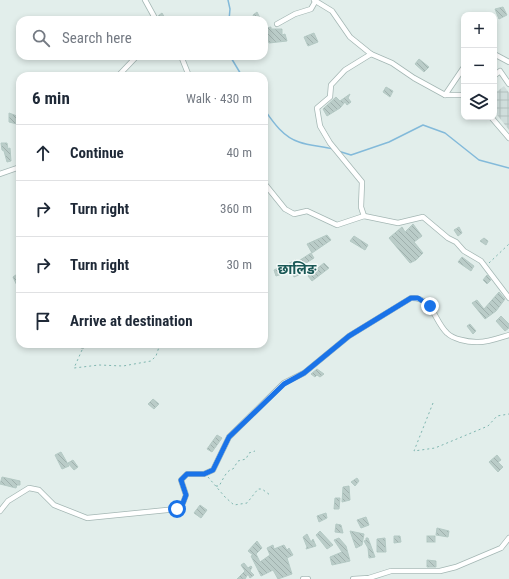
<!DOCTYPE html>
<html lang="en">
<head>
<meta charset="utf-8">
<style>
  :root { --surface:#fff; --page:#f6f6f7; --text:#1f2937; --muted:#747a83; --line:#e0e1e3 }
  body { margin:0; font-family:"Roboto Condensed","Noto Sans Devanagari",sans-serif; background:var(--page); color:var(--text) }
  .controls { position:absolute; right:12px; top:12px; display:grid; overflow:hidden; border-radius:8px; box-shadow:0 2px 6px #0003 }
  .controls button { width:36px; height:36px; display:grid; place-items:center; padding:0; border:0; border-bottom:1px solid var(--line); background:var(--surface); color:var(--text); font:20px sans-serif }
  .stop { position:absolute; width:12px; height:12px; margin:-9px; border:3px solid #1a73e8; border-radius:50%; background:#fff }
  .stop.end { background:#1a73e8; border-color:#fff; box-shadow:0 1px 4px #0008 }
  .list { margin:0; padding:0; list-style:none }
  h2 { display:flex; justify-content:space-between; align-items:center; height:52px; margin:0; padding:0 16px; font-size:17px }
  h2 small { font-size:13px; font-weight:400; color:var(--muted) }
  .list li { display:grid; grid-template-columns:26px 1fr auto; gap:12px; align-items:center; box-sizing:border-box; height:56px; padding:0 16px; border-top:1px solid var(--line) }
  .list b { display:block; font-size:15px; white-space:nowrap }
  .list em { font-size:13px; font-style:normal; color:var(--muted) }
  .icon { flex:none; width:22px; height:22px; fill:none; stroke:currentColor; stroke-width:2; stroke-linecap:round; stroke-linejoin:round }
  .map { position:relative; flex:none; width:509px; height:579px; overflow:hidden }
  .search { position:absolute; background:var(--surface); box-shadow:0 2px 6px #0003; left:16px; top:16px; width:252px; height:44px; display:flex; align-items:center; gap:10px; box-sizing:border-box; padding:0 14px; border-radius:12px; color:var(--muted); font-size:15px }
  .panel { position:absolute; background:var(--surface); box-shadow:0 2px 6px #0003; left:16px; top:72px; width:252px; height:276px; border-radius:12px }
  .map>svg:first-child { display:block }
  .industrial { fill:url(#industrial-grid) }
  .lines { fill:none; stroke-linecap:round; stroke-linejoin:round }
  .stream { stroke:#83bada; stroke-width:1.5 }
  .building { fill:url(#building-back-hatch); stroke:#b4c9c4 }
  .minor-casing { stroke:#a4b7b4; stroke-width:6 }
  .path { stroke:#7fb6b0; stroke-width:1; stroke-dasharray:2 3; stroke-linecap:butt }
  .minor { stroke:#fff; stroke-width:4.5 }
  .route { stroke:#1a73e8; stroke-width:5 }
  .labels { text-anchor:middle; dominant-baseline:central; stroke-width:3; stroke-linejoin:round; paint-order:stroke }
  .district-label { font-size:14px; font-weight:bold; fill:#195755; stroke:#f3faf8 }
</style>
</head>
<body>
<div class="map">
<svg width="509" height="579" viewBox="0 0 509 579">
  <defs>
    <pattern id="industrial-grid" width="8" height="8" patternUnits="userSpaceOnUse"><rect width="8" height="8" fill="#d0dedc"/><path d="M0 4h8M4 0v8" fill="none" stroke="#b2c0be"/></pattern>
    <pattern id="building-back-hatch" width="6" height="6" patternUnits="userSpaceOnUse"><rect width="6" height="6" fill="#baccc8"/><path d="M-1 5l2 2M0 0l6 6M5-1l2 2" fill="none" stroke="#9fb0ad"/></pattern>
  </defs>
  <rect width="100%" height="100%" fill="#e2eeeb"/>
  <polygon class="industrial" points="504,86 509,93 509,130 494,111 494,94"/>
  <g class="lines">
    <g class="stream">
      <polyline points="228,0 230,9 229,20"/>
      <polyline points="230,56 242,76"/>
      <path d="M 264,109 C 273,122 283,137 299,142 C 310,146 322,146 333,149"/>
      <polyline points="338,151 351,155 389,142 423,125 445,133 479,160 509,168"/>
    </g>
  </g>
  <g class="building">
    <polygon points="503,7 507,15 499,19 495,9"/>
    <polygon points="257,12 261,20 255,20 253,15"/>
    <polygon points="162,13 166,20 160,20 158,16"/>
    <polygon points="271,27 271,29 282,29 282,35 285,34 287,41 269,43 266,28"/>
    <polygon points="314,33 318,42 308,46 304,37"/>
    <polygon points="419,59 429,67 424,72 415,64"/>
    <polygon points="386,87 393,91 390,97 383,92"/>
    <polygon points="350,94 348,98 351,102 347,105 345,102 340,108 327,116 323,109 336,97 340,101"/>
    <polygon points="9,113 17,116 17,124 9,122"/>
    <polygon points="1,143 7,143 8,149 10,148 11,161 7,162 4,151 2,150"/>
    <polygon points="413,224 422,236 414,242 423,253 416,260 410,263 389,238 402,227 405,232"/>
    <polygon points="459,227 462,233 458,236 454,230"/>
    <polygon points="327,235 331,240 312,253 307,244"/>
    <polygon points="354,236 368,245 365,250 350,241"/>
    <polygon points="484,238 488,241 486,245 480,241"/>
    <polygon points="311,253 314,258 303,265 306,272 294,277 291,271 276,276 274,270 296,260 297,262"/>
    <polygon points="462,257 474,266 471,271 458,262"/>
    <polygon points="324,263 329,268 312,281 308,276"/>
    <polygon points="20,272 20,292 13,277"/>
    <polygon points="487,275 491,280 487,284 483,280"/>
    <polygon points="499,292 505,299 496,311 485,319 472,303 477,300 484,309"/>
    <polygon points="501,316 509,324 509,328 505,331 496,321"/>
    <polygon points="470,324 476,331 473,334 467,326"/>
    <polygon points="74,344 86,344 83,349"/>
    <polygon points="317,369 324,374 320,377 317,375 315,377 311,374"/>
    <polygon points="153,399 159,404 154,409 148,404"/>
    <polygon points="217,435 222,438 212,452 207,449"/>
    <polygon points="61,452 69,466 62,469 55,455"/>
    <polygon points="497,455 501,460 498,462 503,467 498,472 489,462"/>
    <polygon points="73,460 78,467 74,470 68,463"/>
    <polygon points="2,477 20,481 20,485 17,485 16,488 0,484"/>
    <polygon points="357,478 359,481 355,486 351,482"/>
    <polygon points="349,486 350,500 342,502 343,487"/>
    <polygon points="335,498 340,498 339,509 334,509"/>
    <polygon points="200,505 207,510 201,518 194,513"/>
    <polygon points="326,513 327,518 319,522 317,516"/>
    <polygon points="366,517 369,525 361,528 357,520"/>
    <polygon points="336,524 341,525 343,533 335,532"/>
    <polygon points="437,528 449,531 448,537 436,535"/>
    <polygon points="320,531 333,545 327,549 316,535"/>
    <polygon points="350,531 364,534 362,545 356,548"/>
    <polygon points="307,534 311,542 313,539 316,546 306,549 307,547 303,537"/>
    <polygon points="394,536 400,536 401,542 394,543"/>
    <rect x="427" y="536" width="8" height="6"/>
    <polygon points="339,538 346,546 350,561 332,565 330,557 342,552 334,540"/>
    <polygon points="366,538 368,538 375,557 369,558 368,548 364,541 366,540"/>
    <polygon points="385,538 386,552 377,552 377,539"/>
    <polygon points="257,541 262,548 256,554 260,562 270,555 267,548 273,545 274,549 284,545 287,550 289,548 293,555 287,558 292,574 278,579 273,570 261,576 251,556 253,555 248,551"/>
    <polygon points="427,560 436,561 436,567 427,567"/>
    <polygon points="244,563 248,568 251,566 252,567 250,571 254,575 250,578 248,574 245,579 237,579 245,571 241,565"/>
  </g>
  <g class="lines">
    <defs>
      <g id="minor">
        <polyline points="145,0 156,20"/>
        <polyline points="314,0 332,11 350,37 371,54 392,63 414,78 445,95 464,95"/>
        <polyline points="277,24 295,14 311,9 315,2"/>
        <polyline points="494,54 509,62"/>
        <polyline points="181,56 189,76"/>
        <polyline points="118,76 137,56"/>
        <polyline points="494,76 500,71 509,84"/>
        <polyline points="445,95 464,67"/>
        <polyline points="491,117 509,138"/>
        <polyline points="0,174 20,167"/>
        <polyline points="264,183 285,209 294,214 307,211 337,225 364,216 398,223 423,217 448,238 456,242 464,251 481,261 509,298"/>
        <polyline points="364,216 361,207 362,182 330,143 320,126 317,108 330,97 331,85 345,70 371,54"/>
        <path d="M 0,511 L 8,501 L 29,488 L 39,490 L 54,505 L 87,518 L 177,509 L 183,503 L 186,495 L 181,480 L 187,474 L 204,474 L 213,470 L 229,437 L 284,383 L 304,373 L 349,336 L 411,298 C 433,297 434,321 447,333 C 453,339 467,342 476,342 C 486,343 499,338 509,335"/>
        <polyline points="303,579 308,579"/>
        <polyline points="353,579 369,578 391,571 440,571 456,567 501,548 509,538"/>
      </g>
    </defs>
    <use href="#minor" class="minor-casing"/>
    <g class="path">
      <polyline points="264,199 268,197"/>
      <polyline points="489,263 509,244"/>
      <polyline points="82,350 74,368 99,365 123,366 151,361 156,356 160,344"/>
      <polyline points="433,403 414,451 435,448 488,426 497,416 509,414"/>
      <polyline points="208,477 225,497 234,505 247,503 258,489 262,489 270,495"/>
      <path d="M 216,486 L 219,486 C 223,480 226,470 233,469 L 238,461 L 246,459 L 249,453 L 255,451"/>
    </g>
    <use href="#minor" class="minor"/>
  </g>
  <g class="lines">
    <polyline class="route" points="177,509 183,503 186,495 181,480 187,474 204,474 213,470 229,437 284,384 304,373 349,336 411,298 418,298 430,306"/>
  </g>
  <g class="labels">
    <g class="district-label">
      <text x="297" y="269">छालिङ</text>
    </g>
  </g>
</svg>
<div class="controls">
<button>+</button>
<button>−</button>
<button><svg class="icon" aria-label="layers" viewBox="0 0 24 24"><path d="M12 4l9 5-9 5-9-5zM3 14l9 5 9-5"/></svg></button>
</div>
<div class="stop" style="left:177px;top:509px"></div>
<div class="stop end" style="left:430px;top:306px"></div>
<div class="search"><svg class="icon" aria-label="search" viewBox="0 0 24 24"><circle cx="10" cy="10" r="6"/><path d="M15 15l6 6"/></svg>Search here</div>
<section class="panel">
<h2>6 min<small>Walk · 430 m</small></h2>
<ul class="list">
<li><svg class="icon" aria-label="ahead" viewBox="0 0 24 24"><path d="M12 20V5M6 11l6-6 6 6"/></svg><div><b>Continue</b></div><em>40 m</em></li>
<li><svg class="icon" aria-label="right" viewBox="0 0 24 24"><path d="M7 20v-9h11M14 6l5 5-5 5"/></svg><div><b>Turn right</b></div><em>360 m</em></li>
<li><svg class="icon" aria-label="right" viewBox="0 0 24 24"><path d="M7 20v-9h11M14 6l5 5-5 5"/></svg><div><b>Turn right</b></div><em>30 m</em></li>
<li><svg class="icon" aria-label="arrive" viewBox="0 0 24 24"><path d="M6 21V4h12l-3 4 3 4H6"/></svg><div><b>Arrive at destination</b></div></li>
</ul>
</section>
</div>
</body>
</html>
